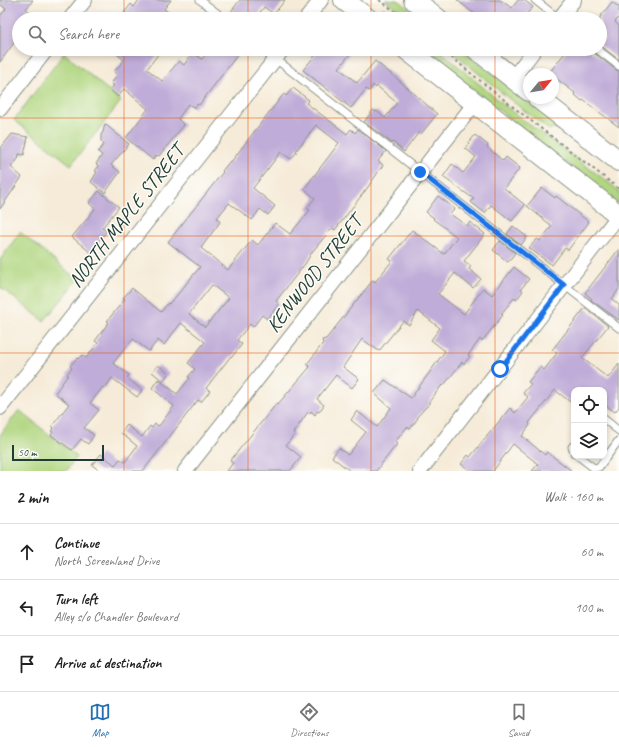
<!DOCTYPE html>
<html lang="en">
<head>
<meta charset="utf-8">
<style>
  :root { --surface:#fff; --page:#f6f6f6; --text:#222; --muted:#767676; --line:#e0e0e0; --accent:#1f6fb2 }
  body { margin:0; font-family:Caveat,sans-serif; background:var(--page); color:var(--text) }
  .controls { position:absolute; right:12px; bottom:12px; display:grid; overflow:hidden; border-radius:8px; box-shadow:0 2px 6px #0003 }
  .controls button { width:36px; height:36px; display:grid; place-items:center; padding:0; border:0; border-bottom:1px solid var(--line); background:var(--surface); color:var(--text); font:20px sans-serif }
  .compass { position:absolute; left:523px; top:68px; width:36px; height:36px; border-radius:50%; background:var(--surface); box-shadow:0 2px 6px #0003; rotate:60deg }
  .scale { position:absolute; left:12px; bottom:10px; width:92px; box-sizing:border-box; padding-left:4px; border:2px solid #1f3d34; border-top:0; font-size:11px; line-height:14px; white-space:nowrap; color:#1f3d34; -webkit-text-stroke:3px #fdfcf7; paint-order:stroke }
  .stop { position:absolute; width:12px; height:12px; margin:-9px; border:3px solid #1a73e8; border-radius:50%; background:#fff }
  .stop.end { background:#1a73e8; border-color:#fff; box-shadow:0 1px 4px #0008 }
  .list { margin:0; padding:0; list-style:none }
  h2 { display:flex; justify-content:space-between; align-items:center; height:52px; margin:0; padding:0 16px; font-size:17px }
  h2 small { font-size:13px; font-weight:400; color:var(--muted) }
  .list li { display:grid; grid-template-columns:26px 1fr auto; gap:12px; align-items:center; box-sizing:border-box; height:56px; padding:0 16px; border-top:1px solid var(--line) }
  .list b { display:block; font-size:15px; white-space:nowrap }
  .list p { margin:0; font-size:13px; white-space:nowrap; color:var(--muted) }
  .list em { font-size:13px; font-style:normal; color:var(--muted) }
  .icon { flex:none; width:22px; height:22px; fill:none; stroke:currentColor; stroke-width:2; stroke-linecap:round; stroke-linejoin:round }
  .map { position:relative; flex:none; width:619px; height:471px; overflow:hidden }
  .search { position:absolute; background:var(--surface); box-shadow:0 2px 6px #0003; left:12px; right:12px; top:12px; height:44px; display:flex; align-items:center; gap:10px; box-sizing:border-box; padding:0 14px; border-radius:22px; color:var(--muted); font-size:15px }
  .sheet { height:220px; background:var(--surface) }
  nav { display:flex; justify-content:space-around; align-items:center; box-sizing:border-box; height:56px; border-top:1px solid var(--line); background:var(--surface); font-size:11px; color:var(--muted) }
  nav a { display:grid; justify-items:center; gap:2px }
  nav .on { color:var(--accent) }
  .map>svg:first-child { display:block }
  .green { fill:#b0d680; stroke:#688a5a }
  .building { fill:#c0acd8; fill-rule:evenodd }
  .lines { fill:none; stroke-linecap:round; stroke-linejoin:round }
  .service-casing { stroke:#8a9486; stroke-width:9 }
  .minor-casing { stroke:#8a9486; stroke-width:16 }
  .secondary-casing { stroke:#8a9486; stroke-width:22 }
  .path { stroke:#8a9486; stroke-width:2; stroke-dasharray:3 3; stroke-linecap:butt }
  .service { stroke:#fff; stroke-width:7 }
  .minor { stroke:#fff; stroke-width:14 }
  .secondary { stroke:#fff; stroke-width:20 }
  .route { stroke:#1a73e8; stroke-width:5 }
  .grid { fill:none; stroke:#e8590c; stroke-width:1; stroke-opacity:0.55 }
  .labels { text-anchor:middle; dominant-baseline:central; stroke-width:3; stroke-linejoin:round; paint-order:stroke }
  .street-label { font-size:20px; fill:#1f3d34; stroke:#fdfcf7 }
</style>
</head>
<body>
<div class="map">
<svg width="619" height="471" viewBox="0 0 619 471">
  <rect width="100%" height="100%" fill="#fdfcf7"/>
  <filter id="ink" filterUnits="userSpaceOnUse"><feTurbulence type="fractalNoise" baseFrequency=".025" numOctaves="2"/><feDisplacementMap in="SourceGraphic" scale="8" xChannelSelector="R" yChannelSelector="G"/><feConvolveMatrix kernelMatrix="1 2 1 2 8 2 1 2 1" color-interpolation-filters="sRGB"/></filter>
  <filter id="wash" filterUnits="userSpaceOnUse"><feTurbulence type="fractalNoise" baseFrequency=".012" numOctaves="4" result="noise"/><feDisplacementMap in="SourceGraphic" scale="16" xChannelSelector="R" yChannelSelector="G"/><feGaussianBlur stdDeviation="0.9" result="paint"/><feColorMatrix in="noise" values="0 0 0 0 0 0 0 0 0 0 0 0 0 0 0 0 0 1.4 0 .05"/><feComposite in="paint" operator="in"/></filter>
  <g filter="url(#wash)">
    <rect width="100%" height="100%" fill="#f6ebd8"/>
    <g class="green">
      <polygon points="385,0 398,0 422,19 412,19"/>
      <polygon points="383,8 399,19 383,19 375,13"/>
      <polygon points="421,49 438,49 511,111 608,182 619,191 619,204"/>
      <polygon points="449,49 461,49 561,127 559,129 552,128 549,130 507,97"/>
      <polygon points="64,53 121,101 71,165 14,120"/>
      <polygon points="20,232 78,280 44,321 0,287 0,260"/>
      <polygon points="19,410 77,457 66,471 0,471 0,435"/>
    </g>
    <g id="blocks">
      <g class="building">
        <polygon points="0,0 33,0 26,9 39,19 19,19 19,36 0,62 0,16 6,9 0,4"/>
        <polygon points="139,0 171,0 164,9 177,19 131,19 124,13 131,4 134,7"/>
        <polygon points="240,0 285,0 274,14 264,7 255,19 236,19 229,14"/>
        <polygon points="457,0 500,0 512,8 518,0 524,0 533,7 524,17 527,19 481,19"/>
        <polygon points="612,2 619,7 619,17 615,22 619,26 619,60 600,45 605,38 602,35 604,33 600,30 600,17"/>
        <polygon points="111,49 162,49 147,69 162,81 179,61 184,65 193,52 202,59 210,49 242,49 199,105 197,104 195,108 188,104 178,119 184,125 159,156 157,155 153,160 126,138 148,109 124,89 118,97 110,90 114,85 111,84 117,75 114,72 124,60"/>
        <polygon points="323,49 354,49 339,68 357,83 375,61 401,82 437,114 421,134 419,132 404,152 393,142 392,143 364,122 373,110 376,112 377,111 385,118 397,103 377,86 376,88 373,85 369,91 366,89 351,108 303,70 318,52 319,53"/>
        <polygon points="568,49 587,49 592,53 593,52 616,70 619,71 619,127 583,100 582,101 574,94 575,93 553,76 553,74 549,73"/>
        <path d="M 293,88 L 309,100 L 306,103 L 347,134 L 351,129 L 355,133 L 358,129 L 386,151 L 378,161 L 383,165 L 368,187 L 335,230 L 332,228 L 312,252 L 305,264 L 276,301 L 279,304 L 267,319 L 262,315 L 253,327 L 250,324 L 237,340 L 242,344 L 232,357 L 231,356 L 206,388 L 210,391 L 201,402 L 198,400 L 143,471 L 100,471 L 92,465 L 101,454 L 115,465 L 120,459 L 125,462 L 137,446 L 121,433 L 127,425 L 142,437 L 150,426 L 152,428 L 155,424 L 159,426 L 174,406 L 152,388 L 158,379 L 177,394 L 190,378 L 188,377 L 195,369 L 188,363 L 205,342 L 181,323 L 164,345 L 158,340 L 149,351 L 133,339 L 113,363 L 129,375 L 127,378 L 142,390 L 137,397 L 112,378 L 105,388 L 103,387 L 90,403 L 99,410 L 84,428 L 94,435 L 88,444 L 81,439 L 72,450 L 51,435 L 53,432 L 51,431 L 54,428 L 52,426 L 69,404 L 55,393 L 68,375 L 67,374 L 72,368 L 70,366 L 77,358 L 78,359 L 82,355 L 86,358 L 98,343 L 95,341 L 109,322 L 107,321 L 125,299 L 123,298 L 132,288 L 161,312 L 168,303 L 169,304 L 172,300 L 173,300 L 200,267 L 168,242 L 223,172 L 222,171 L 230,161 L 231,162 L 267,115 L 284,94 L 286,96 ZM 316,125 L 339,143 L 304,189 L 315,198 L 307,208 L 310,210 L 290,234 L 275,223 L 258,245 L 252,240 L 228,270 L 201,248 L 220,222 L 217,218 L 229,203 L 252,220 L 260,209 L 268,215 L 275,206 L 253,188 L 281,152 L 291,159 L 297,152 L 296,151 ZM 212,285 L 229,298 L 205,327 L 189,314 Z"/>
        <polygon points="105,124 129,144 111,165 120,172 105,193 91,182 97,172 95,171 99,166 96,164 102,155 98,152 104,144 101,141 101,135 103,132"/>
        <polygon points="12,134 28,137 24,155 19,154 18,159 11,167 22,177 0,209 0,149"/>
        <polygon points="475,135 488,145 487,147 503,161 506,157 520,168 504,188 525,205 512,221 491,205 485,213 471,202 474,199 443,177 452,164 463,173 475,158 476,157 465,148"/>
        <polygon points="542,188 555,198 556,196 589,222 568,250 565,248 552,265 529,248 537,239 540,241 552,226 527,206"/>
        <polygon points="99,191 119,207 102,228 107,231 96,244 97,245 91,253 72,237 95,209 89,203"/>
        <polygon points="438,196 455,209 450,214 467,226 470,222 485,234 464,261 471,266 469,269 481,279 473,288 455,273 438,294 464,314 483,288 492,295 514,267 529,279 521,289 523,291 516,300 514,298 501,314 503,315 482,341 480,339 469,354 468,355 470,356 464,364 462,362 448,380 443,386 442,385 429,402 429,405 426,407 417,417 418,418 410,429 407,427 395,442 397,444 376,471 350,471 332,457 339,448 348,455 366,432 351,420 357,411 377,427 391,408 374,393 385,380 411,398 445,351 431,340 440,328 418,311 409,325 403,321 379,351 362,339 343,367 359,379 352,388 336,375 317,399 324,405 319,412 317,411 315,415 311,411 310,413 308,412 293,433 295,434 286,445 301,457 290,471 227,471 233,463 230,461 277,403 278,404 310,367 307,364 321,346 323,343 322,340 326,339 373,280 375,282 392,261 389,259 412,230 444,254 457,237 433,219 434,218 426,212"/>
        <polygon points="513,226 527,237 521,245 507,234"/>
        <polygon points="500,241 515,253 508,262 493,250"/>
        <polygon points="619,249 619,289 612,299 619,305 619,320 591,300 592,299 585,293"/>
        <polygon points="585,308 608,326 582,358 608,378 619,364 619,407 615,412 604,404 604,390 574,390 574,405 555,390 529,423 530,425 522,436 545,455 547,452 572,471 532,471 538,464 513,444 493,471 471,471 461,464 468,455 470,457 510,408 515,413 528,397 523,393 531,384 528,382 540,367 544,370 557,353 552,350"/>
        <polygon points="158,365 169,373 163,381 152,372"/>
      </g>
    </g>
  </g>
  <g filter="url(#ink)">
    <use href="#blocks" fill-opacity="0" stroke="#8a9486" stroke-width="1"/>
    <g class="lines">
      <defs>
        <g id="service">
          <polyline points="200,0 225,19"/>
          <polyline points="535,0 559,19"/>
          <polyline points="263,49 619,328"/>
          <polyline points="597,49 619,66"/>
          <polyline points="604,419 619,431"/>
          <polyline points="574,445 572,447 574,453"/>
          <polyline points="578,456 594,468 599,467 619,440"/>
        </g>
        <g id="minor">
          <polyline points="70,19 85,0"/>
          <polyline points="306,19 321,0"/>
          <polyline points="559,19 574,0"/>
          <polyline points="513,78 535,49"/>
          <polyline points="0,109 47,49"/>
          <polyline points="0,408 283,49"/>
          <polyline points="185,471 475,103"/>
          <polyline points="420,471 619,215"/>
        </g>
        <g id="secondary">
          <polyline points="344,0 368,19"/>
          <polyline points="414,0 438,19"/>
          <polyline points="406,49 619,215"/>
          <polyline points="476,49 529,91"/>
          <polyline points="538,98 619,161"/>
        </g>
      </defs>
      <use href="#service" class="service-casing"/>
      <use href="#minor" class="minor-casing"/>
      <use href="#secondary" class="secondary-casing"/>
      <g class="path">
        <polyline points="379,0 406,19"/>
        <path d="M 442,49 C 499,98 560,142 619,189"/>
      </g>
      <use href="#service" class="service"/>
      <use href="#minor" class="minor"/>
      <use href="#secondary" class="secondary"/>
    </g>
  </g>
  <g class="lines" filter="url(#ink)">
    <polyline class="route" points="420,172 564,285 500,369"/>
  </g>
  <path class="grid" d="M 124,0 L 124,19M 248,0 L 248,19M 371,0 L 371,19M 495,0 L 495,19M 124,49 L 124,471M 248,49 L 248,471M 371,49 L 371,471M 495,49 L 495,471M 0,118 L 619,118M 0,236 L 619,236M 0,353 L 619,353"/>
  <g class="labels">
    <g class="street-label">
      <text transform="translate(126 216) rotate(-52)">NORTH MAPLE STREET</text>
      <text transform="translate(314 274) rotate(-52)">KENWOOD STREET</text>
    </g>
  </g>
</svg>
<div class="controls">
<button><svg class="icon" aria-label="locate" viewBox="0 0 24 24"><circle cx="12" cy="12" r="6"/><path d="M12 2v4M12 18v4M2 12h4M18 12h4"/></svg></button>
<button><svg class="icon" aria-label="layers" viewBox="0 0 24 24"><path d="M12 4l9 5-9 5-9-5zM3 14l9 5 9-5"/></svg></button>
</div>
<svg class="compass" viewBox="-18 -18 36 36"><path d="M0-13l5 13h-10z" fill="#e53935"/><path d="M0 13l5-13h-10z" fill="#767676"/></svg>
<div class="scale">50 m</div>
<div class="stop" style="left:500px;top:369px"></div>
<div class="stop end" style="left:420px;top:172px"></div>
<div class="search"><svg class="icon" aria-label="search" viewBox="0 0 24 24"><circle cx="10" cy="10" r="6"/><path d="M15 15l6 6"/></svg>Search here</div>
</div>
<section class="sheet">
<h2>2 min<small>Walk · 160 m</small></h2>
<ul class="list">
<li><svg class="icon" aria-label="ahead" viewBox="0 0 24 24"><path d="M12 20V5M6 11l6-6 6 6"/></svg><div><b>Continue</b><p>North Screenland Drive</p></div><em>60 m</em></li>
<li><svg class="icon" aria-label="left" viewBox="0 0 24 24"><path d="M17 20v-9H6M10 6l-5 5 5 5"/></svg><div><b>Turn left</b><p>Alley s/o Chandler Boulevard</p></div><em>100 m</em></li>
<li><svg class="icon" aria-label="arrive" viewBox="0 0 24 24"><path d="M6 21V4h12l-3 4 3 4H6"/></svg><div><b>Arrive at destination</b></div></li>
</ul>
</section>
<nav>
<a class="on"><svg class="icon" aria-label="map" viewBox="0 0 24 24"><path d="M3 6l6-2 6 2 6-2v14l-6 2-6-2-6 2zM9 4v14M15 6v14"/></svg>Map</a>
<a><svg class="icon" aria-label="directions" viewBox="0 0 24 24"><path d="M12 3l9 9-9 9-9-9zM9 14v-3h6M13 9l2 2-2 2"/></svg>Directions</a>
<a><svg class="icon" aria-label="saved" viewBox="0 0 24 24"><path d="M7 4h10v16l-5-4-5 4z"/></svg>Saved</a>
</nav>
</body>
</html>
